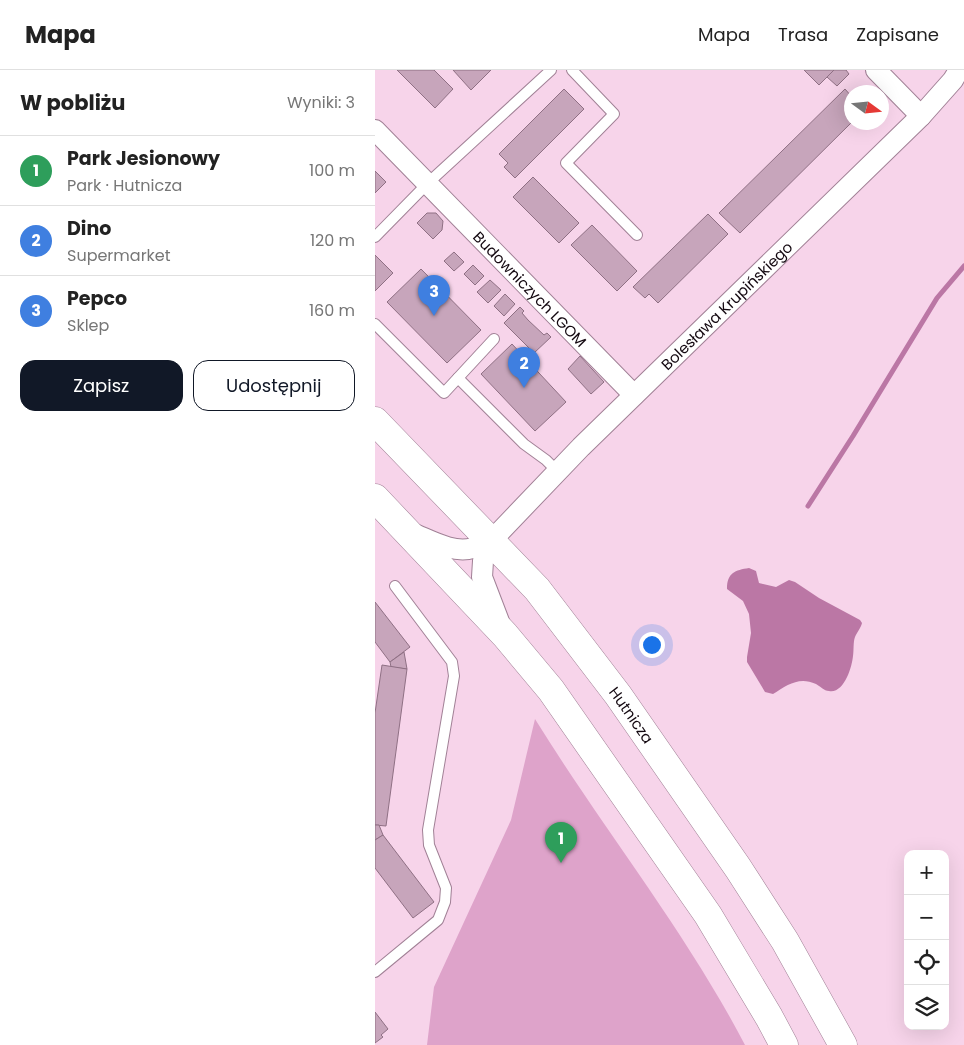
<!DOCTYPE html>
<html lang="pl">
<head>
<meta charset="utf-8">
<style>
  :root { --surface:#fff; --page:#f6f6f6; --text:#222; --muted:#767676; --line:#e0e0e0; --accent:#111827 }
  body { margin:0; font-family:Poppins,sans-serif; background:var(--page); color:var(--text) }
  .controls { position:absolute; right:15px; bottom:15px; display:grid; overflow:hidden; border-radius:10px; box-shadow:0 5px 20px #0002 }
  .controls button { width:45px; height:45px; display:grid; place-items:center; padding:0; border:0; border-bottom:1px solid var(--line); background:var(--surface); color:var(--text); font:25px sans-serif }
  .compass { position:absolute; left:469px; top:15px; width:45px; height:45px; border-radius:50%; background:var(--surface); box-shadow:0 5px 20px #0002; rotate:105deg }
  .you { position:absolute; left:276px; top:574px; width:18px; height:18px; margin:-12px; border:4px solid #fff; border-radius:50%; background:#1a73e8; box-shadow:0 0 0 8px #1a73e833 }
  .badge { display:grid; place-items:center; width:32px; height:32px; border-radius:50%; background:var(--accent); color:#fff; font-size:16px; font-weight:700 }
  .pin { position:absolute; translate:-50% -41px; filter:drop-shadow(0 1px 2px #0008) }
  .pin::after { content:''; position:absolute; top:26px; width:18px; height:15px; background:inherit; clip-path:polygon(0 0,100% 0,50% 100%) }
  .list { margin:0; padding:0; list-style:none }
  h2 { display:flex; justify-content:space-between; align-items:center; height:65px; margin:0; padding:0 20px; font-size:21px }
  h2 small { font-size:16px; font-weight:400; color:var(--muted) }
  .list li { display:grid; grid-template-columns:32px 1fr auto; gap:15px; align-items:center; box-sizing:border-box; height:70px; padding:0 20px; border-top:1px solid var(--line) }
  .list b { display:block; font-size:19px; white-space:nowrap }
  .list p { margin:0; font-size:16px; white-space:nowrap; color:var(--muted) }
  .list em { font-size:16px; font-style:normal; color:var(--muted) }
  .actions { display:flex; gap:10px; padding:15px 20px }
  .actions a { flex:1; padding:11px 0; border:1px solid var(--accent); border-radius:15px; text-align:center; font-size:18px; color:var(--accent) }
  .actions .main { background:var(--accent); color:#fff }
  .icon { flex:none; width:28px; height:28px; fill:none; stroke:currentColor; stroke-width:2; stroke-linecap:round; stroke-linejoin:round }
  .map { position:relative; flex:none; width:589px; height:975px; overflow:hidden }
  header { display:flex; align-items:center; gap:30px; box-sizing:border-box; height:70px; padding:0 25px; background:var(--surface); border-bottom:1px solid var(--line) }
  header strong { font-size:24px }
  nav { display:flex; gap:28px; margin-inline-start:auto; font-size:18px }
  main { display:flex }
  aside { flex:1; background:var(--surface) }
  .map>svg:first-child { display:block }
  .green { fill:#dea3ca }
  .water { fill:#bb77a5 }
  .lines { fill:none; stroke-linecap:round; stroke-linejoin:round }
  .stream { stroke:#bb77a5; stroke-width:5 }
  .building { fill:#c7a5bb; stroke:#8f7084 }
  .service-casing { stroke:#a18196; stroke-width:12 }
  .minor-casing { stroke:#a18196; stroke-width:22 }
  .secondary-casing { stroke:#a18196; stroke-width:29 }
  .service { stroke:#fff; stroke-width:10 }
  .minor { stroke:#fff; stroke-width:20 }
  .secondary { stroke:#fff; stroke-width:28 }
  .labels { text-anchor:middle; dominant-baseline:central; stroke-width:4.5; stroke-linejoin:round; paint-order:stroke }
  .street-label { font-size:15px; fill:#130810; stroke:#fbe6f3 }
</style>
</head>
<body>
<header>
<strong>Mapa</strong>
<nav><a>Mapa</a><a>Trasa</a><a>Zapisane</a></nav>
</header>
<main>
<aside>
<h2>W pobliżu<small>Wyniki: 3</small></h2>
<ul class="list">
<li><span class="badge" style="background:#2e9e5b">1</span><div><b>Park Jesionowy</b><p>Park · Hutnicza</p></div><em>100 m</em></li>
<li><span class="badge" style="background:#3f7fe0">2</span><div><b>Dino</b><p>Supermarket</p></div><em>120 m</em></li>
<li><span class="badge" style="background:#3f7fe0">3</span><div><b>Pepco</b><p>Sklep</p></div><em>160 m</em></li>
</ul>
<div class="actions"><a class="main">Zapisz</a><a>Udostępnij</a></div>
</aside>
<div class="map">
<svg width="589" height="975" viewBox="0 0 589 975">
  <rect width="100%" height="100%" fill="#f7d4ea"/>
  <path class="green" d="M 160,649 C 228,759 310,860 370,975 L 52,975 L 59,917 L 136,750 Z"/>
  <path class="water" d="M 374,498 L 381,501 L 384,513 L 401,517 L 414,510 L 420,512 L 444,528 L 485,550 L 487,553 C 486,558 482,562 480,567 C 478,572 479,580 478,586 C 477,597 469,624 454,621 C 449,621 445,616 441,614 C 424,606 412,615 398,624 L 390,622 L 372,592 L 372,587 L 376,563 L 374,544 L 368,531 L 352,519 C 352,503 360,500 374,498 Z"/>
  <g class="lines">
    <polyline class="stream" points="433,436 478,366 562,228 589,196"/>
  </g>
  <g class="building">
    <polygon points="22,0 59,0 78,19 60,38"/>
    <polygon points="78,0 116,0 96,20"/>
    <polygon points="429,0 459,0 444,15"/>
    <polygon points="459,0 471,0 474,4 462,16 452,7"/>
    <polygon points="189,19 209,39 140,108 129,97 133,93 124,84"/>
    <polygon points="470,19 477,27 477,52 365,163 344,143"/>
    <polygon points="0,101 11,112 0,123"/>
    <polygon points="158,107 204,153 184,173 138,127"/>
    <polygon points="52,143 61,143 68,151 67,160 58,169 42,153"/>
    <polygon points="333,144 353,164 283,233 274,224 270,228 258,217"/>
    <polygon points="217,155 262,201 242,221 196,175"/>
    <polygon points="79,182 89,192 79,201 69,191"/>
    <polygon points="0,185 18,203 0,221"/>
    <polygon points="98,195 109,206 100,215 89,204"/>
    <polygon points="46,199 106,260 72,293 12,232"/>
    <polygon points="115,210 126,220 113,233 102,222"/>
    <polygon points="130,224 140,234 129,246 119,236"/>
    <polygon points="145,237 149,241 147,243 153,250 169,265 172,263 176,267 159,283 129,253"/>
    <polygon points="137,274 191,332 160,361 106,304"/>
    <polygon points="205,286 229,312 216,324 193,299"/>
    <polygon points="0,532 35,577 15,592 0,572"/>
    <polygon points="29,582 32,599 16,597 15,592"/>
    <polygon points="7,595 32,599 11,756 0,755 0,643"/>
    <polygon points="0,755 4,755 8,765 0,770"/>
    <polygon points="8,765 59,832 38,848 0,798 0,770"/>
    <polygon points="0,942 13,959 6,965 8,967 0,973"/>
  </g>
  <g class="lines">
    <defs>
      <g id="service">
        <polyline points="197,0 239,44 191,93 262,165"/>
        <polyline points="0,167 53,113 176,0"/>
        <polyline points="0,254 69,323 119,269"/>
        <polyline points="83,308 149,374 171,390 182,401"/>
        <polyline points="0,902 63,850 70,832 71,818 54,775 53,760 79,606 77,592 20,516"/>
      </g>
      <g id="minor">
        <polyline points="501,0 546,46"/>
        <path id="s1" d="M 0,60 L 259,325"/>
        <path d="M 37,463 C 55,470 78,484 98,478 C 105,477 111,473 117,470"/>
        <path id="s2" d="M 125,554 L 107,507 L 108,491 L 117,470 L 206,377 L 546,46 L 578,10 L 584,0"/>
      </g>
      <g id="secondary">
        <path id="s3" d="M 0,351 L 162,519 L 243,625 L 363,798 L 410,871 L 468,975"/>
        <polyline points="0,428 130,565 176,620 333,845 394,947 409,975"/>
      </g>
    </defs>
    <use href="#service" class="service-casing"/>
    <use href="#minor" class="minor-casing"/>
    <use href="#secondary" class="secondary-casing"/>
    <use href="#service" class="service"/>
    <use href="#minor" class="minor"/>
    <use href="#secondary" class="secondary"/>
  </g>
  <g class="labels">
    <g class="street-label">
      <text stroke="none"><textPath href="#s1" startOffset="222">Budowniczych LGOM</textPath></text>
      <text stroke="none"><textPath href="#s2" startOffset="421">Bolesława Krupińskiego</textPath></text>
      <text stroke="none"><textPath href="#s3" startOffset="391">Hutnicza</textPath></text>
    </g>
  </g>
</svg>
<div class="controls">
<button>+</button>
<button>−</button>
<button><svg class="icon" aria-label="locate" viewBox="0 0 24 24"><circle cx="12" cy="12" r="6"/><path d="M12 2v4M12 18v4M2 12h4M18 12h4"/></svg></button>
<button><svg class="icon" aria-label="layers" viewBox="0 0 24 24"><path d="M12 4l9 5-9 5-9-5zM3 14l9 5 9-5"/></svg></button>
</div>
<svg class="compass" viewBox="-18 -18 36 36"><path d="M0-13l5 13h-10z" fill="#e53935"/><path d="M0 13l5-13h-10z" fill="#767676"/></svg>
<div class="you"></div>
<div class="pin badge" style="left:186px;top:793px;background:#2e9e5b">1</div>
<div class="pin badge" style="left:149px;top:318px;background:#3f7fe0">2</div>
<div class="pin badge" style="left:59px;top:246px;background:#3f7fe0">3</div>
</div>
</main>
</body>
</html>
